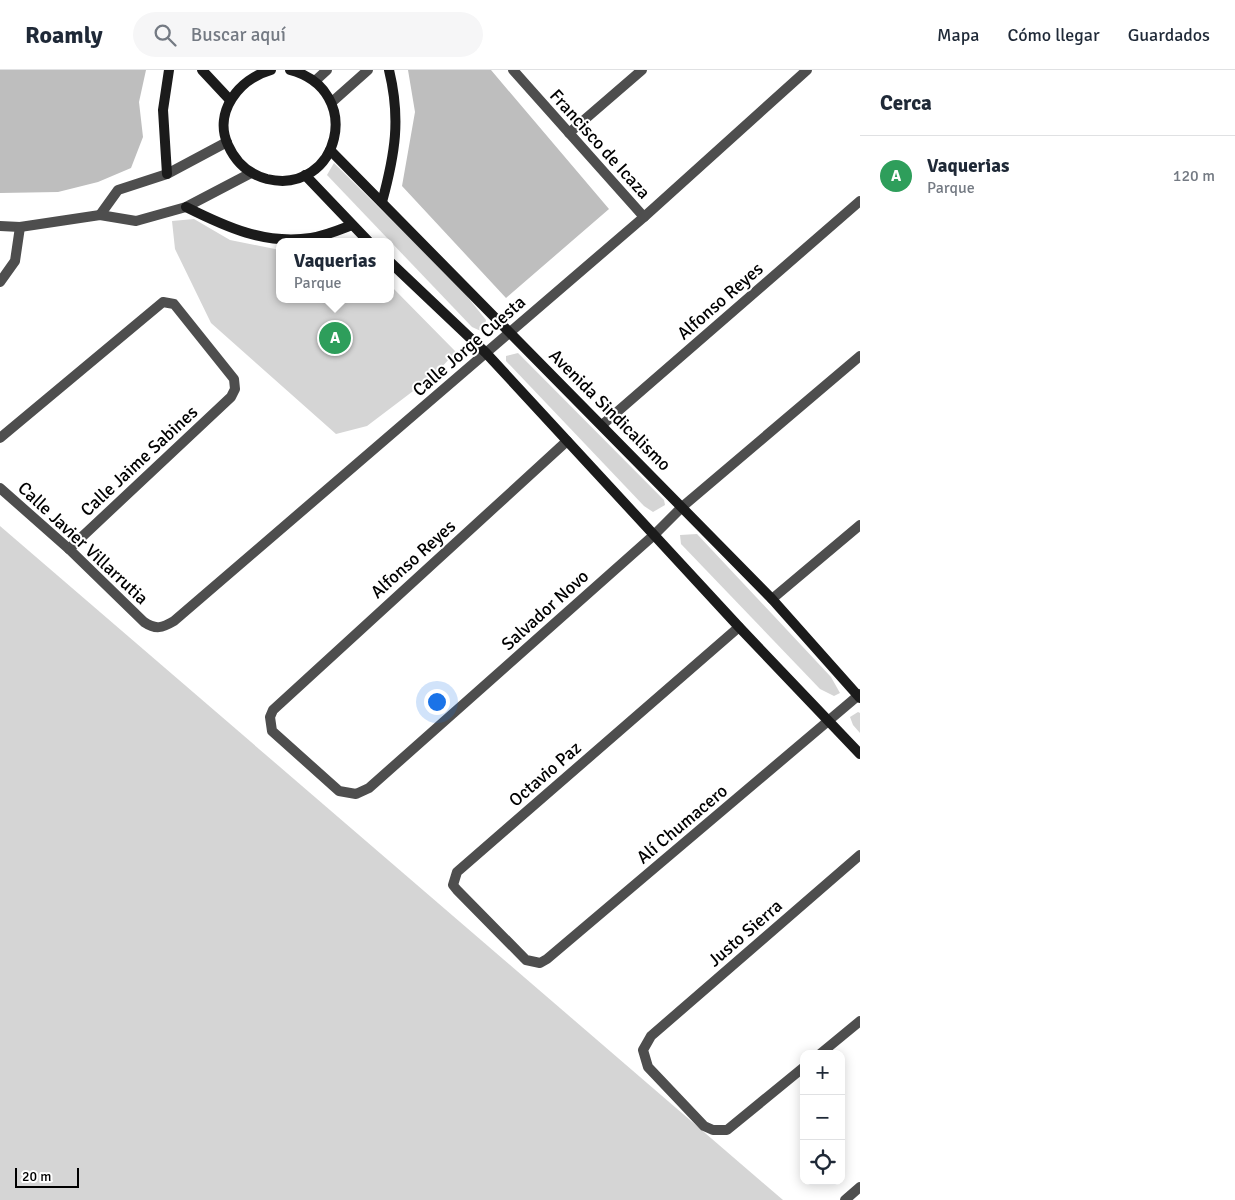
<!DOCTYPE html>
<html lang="es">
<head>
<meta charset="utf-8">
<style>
  :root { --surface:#fff; --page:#f6f6f7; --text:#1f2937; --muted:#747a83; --line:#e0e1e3; --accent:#000 }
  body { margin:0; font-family:Signika,sans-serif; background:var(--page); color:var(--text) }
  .controls { position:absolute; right:15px; bottom:15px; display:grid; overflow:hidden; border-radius:10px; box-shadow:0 2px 12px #0003 }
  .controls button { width:45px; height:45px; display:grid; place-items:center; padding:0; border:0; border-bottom:1px solid var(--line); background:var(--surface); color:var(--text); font:25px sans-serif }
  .scale { position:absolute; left:15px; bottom:12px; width:64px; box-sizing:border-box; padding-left:5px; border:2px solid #000; border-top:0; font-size:14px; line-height:18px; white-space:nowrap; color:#000; -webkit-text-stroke:4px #fff; paint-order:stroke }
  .you { position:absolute; left:436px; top:631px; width:18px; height:18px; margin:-12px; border:4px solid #fff; border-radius:50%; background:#1a73e8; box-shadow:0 0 0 8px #1a73e833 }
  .badge { display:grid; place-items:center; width:32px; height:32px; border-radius:50%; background:var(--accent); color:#fff; font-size:16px; font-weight:700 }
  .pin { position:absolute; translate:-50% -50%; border:2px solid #fff; box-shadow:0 1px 5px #0006 }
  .popup { position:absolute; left:276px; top:168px; width:118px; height:65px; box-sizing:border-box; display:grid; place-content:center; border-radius:10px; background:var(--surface); filter:drop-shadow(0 1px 4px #0005); font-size:16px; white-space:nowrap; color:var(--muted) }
  .popup b { font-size:19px; color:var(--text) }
  .popup::after { content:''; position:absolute; left:50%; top:100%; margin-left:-10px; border:10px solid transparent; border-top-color:var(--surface) }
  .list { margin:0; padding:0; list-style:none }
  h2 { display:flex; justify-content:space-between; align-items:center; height:65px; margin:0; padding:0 20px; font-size:21px }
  h2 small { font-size:16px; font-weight:400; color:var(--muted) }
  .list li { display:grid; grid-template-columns:32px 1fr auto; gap:15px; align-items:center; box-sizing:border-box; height:80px; padding:0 20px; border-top:1px solid var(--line) }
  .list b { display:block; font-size:19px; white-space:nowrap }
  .list p { margin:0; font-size:16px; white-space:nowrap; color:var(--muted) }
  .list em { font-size:16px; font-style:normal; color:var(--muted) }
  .icon { flex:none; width:28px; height:28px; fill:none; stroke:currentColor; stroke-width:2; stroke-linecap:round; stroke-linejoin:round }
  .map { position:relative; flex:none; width:860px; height:1130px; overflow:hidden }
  header { display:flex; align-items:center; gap:30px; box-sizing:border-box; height:70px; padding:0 25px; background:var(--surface); border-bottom:1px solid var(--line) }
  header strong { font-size:24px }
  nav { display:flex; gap:28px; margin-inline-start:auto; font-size:18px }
  .search { width:350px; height:45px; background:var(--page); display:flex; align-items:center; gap:12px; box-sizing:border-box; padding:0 18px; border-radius:28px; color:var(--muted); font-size:19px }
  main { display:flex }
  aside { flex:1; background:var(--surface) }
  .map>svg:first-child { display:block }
  .green { fill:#d5d5d5 }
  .building { fill:#bebebe }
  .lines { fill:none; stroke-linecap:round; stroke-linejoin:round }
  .street { stroke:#4e4e4e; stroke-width:10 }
  .secondary { stroke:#1b1b1b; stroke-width:10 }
  .labels { text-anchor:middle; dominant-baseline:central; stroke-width:4; stroke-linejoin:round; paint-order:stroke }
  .street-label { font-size:18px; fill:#000; stroke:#fff }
</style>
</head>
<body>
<header>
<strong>Roamly</strong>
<div class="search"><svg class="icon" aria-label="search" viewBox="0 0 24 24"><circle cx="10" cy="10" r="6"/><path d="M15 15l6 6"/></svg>Buscar aquí</div>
<nav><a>Mapa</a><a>Cómo llegar</a><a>Guardados</a></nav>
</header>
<main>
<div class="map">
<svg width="860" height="1130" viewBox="0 0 860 1130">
  <rect width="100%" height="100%" fill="#fff"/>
  <g class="green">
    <polygon points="334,93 462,220 486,250 483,262 472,257 327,105"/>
    <polygon points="194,149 230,170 280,180 280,229 390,229 390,215 456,282 433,306 367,356 336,364 211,253 175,179 172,151"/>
    <polygon points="518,283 664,430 665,435 653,442 644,436 506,291 506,286"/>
    <polygon points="0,456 783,1130 0,1130"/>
    <polygon points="697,464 831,607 840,623 834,626 820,619 681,474 680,465"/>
    <polygon points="858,642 860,643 860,663 853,655 850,647"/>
  </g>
  <g class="building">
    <polygon points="0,0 146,0 139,32 143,67 131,98 98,112 58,122 0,123"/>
    <polygon points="408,0 491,0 609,139 506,228 402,116 415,42"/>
  </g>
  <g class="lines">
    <g class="street">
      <polyline points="513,0 644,147"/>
      <polyline points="315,11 327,0"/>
      <polyline points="332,32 368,0"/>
      <polyline points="569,63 642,0"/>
      <polyline points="100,145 118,120 167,104 227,72"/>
      <polyline points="0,156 20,157 100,145 136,151 186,137 251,103"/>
      <polyline points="0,212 15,191 20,157"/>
      <polyline points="602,355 860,131"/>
      <polyline points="0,368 163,232 174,234 234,309 235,319 231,327 69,479"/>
      <polyline points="567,371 273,640 270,647 272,661 339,721 356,724 369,718 654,465 682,437 860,286"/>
      <path d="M 0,418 L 69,479 L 144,552 C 156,560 162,558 174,551 L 644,147 L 807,0"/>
      <polyline points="772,529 860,455"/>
      <polyline points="739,557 457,802 453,815 457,820 526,890 540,893 547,889 860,624"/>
      <polyline points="820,984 860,951"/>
      <polyline points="804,997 727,1060 713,1060 704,1056 648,997 643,980 651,966 860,785"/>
      <polyline points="845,1130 860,1117"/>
    </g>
    <g class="secondary">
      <polyline points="202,0 230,30"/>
      <path d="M 271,0 C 239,9 213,42 228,75 C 236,93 248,104 267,109 C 339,126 366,20 290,0"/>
      <polyline points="330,80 772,529 860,628"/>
      <polyline points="167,104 163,40 169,0"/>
      <polyline points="305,105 369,172"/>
      <path d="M 382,132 C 395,84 401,49 389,0"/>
      <path d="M 186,137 C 226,157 265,175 311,168 C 325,166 339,160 352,155"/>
      <polyline points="390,192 486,283 739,557 860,684"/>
    </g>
  </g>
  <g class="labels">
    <g class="street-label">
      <text transform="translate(600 74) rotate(48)">Francisco de Icaza</text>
      <text transform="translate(720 231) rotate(-41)">Alfonso Reyes</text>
      <text transform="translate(469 276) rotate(-41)">Calle Jorge Cuesta</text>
      <text transform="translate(610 340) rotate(45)">Avenida Sindicalismo</text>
      <text transform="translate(139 391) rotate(-43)">Calle Jaime Sabines</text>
      <text transform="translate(83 473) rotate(43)">Calle Javier Villarrutia</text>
      <text transform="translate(413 489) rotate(-42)">Alfonso Reyes</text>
      <text transform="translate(545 540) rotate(-42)">Salvador Novo</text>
      <text transform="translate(545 704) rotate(-41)">Octavio Paz</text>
      <text transform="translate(682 754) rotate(-40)">Alí Chumacero</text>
      <text transform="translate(745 863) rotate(-41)">Justo Sierra</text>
    </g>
  </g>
</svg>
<div class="controls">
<button>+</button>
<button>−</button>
<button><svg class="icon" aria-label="locate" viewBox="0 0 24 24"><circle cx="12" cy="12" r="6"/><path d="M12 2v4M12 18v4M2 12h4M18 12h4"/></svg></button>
</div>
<div class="scale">20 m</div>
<div class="you"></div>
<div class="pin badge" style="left:335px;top:268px;background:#2e9e5b">A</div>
<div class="popup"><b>Vaquerias</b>Parque</div>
</div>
<aside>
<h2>Cerca<small></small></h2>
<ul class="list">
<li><span class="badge" style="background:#2e9e5b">A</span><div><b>Vaquerias</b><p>Parque</p></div><em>120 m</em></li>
</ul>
</aside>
</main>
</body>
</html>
